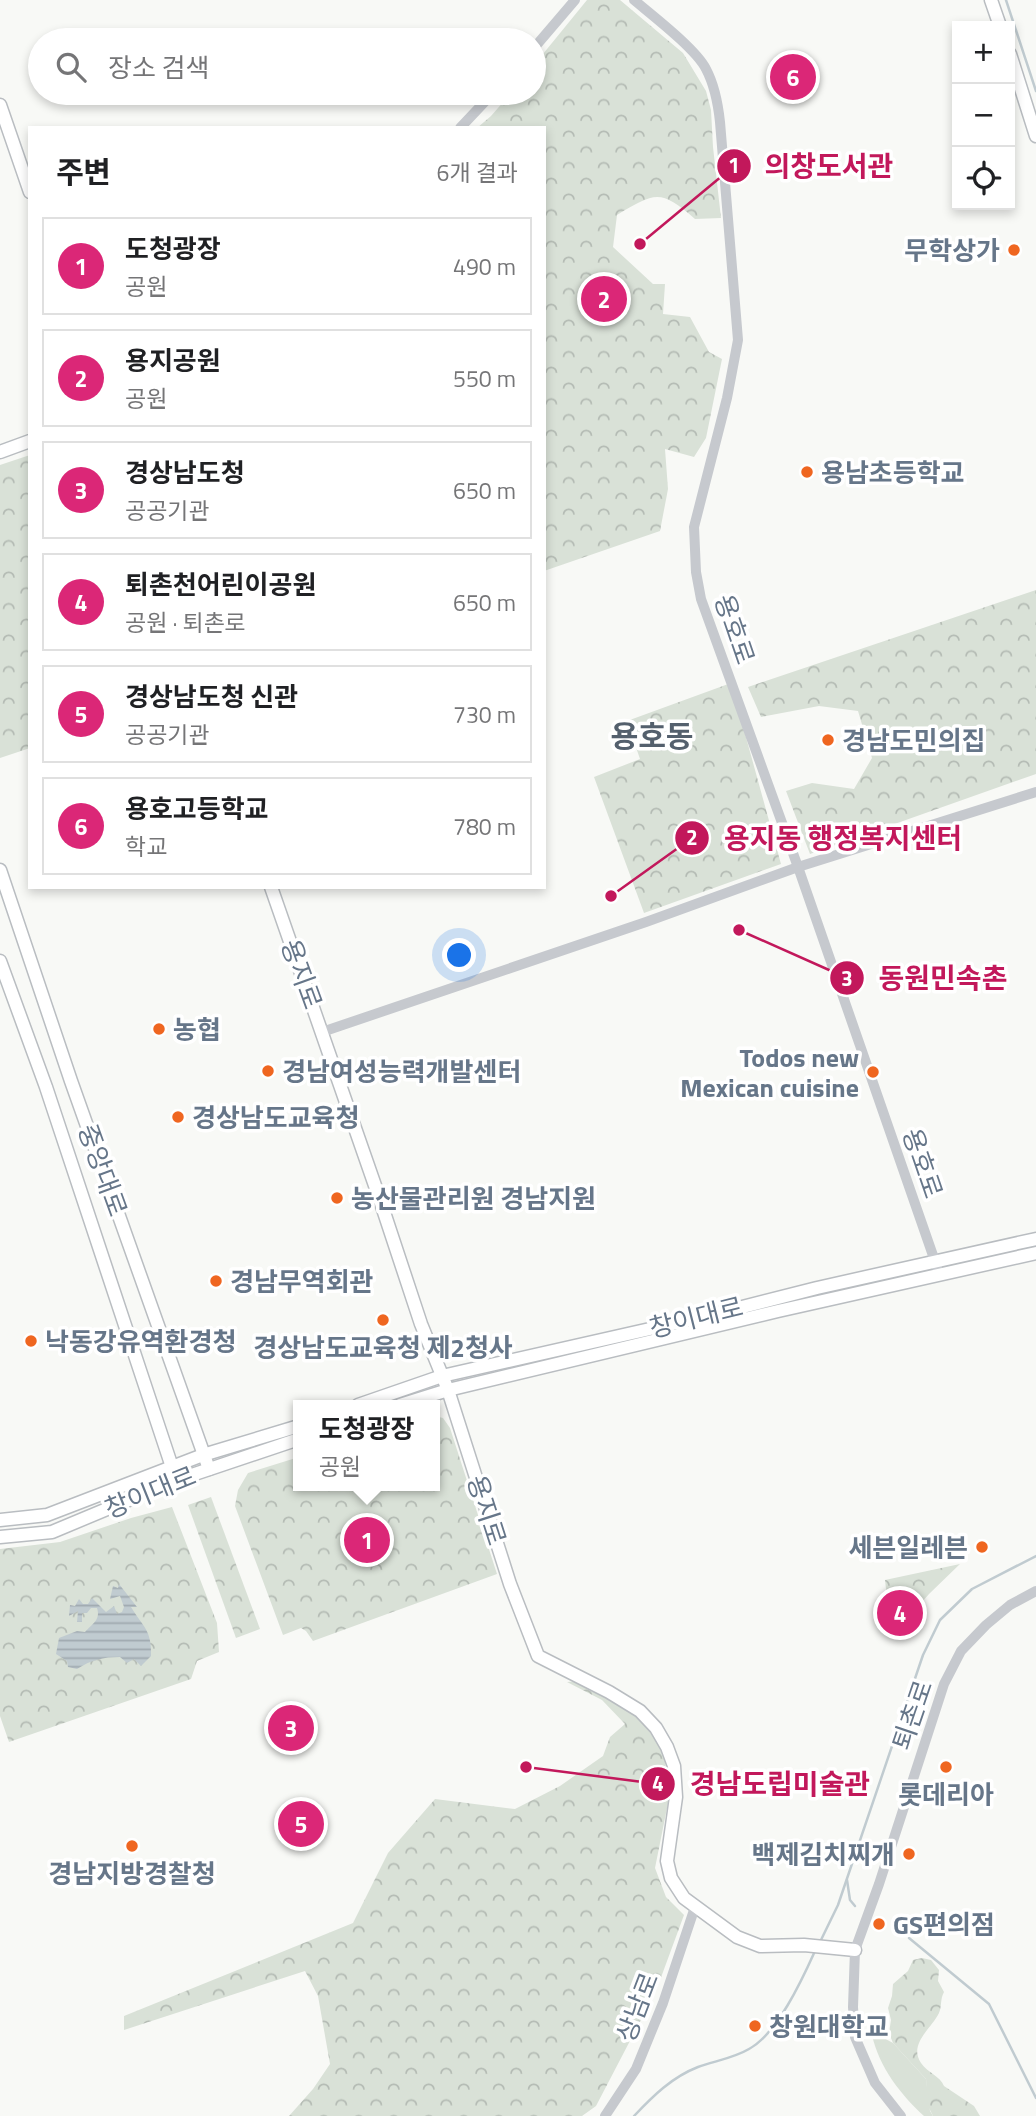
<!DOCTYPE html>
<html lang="ko">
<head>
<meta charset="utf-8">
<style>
  :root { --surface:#fff; --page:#f2f2f2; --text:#202124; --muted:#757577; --line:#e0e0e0; --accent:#db2777 }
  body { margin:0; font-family:"Titillium Web","Noto Sans KR",sans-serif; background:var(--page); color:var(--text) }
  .controls { position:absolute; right:21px; top:21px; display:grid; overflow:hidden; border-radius:0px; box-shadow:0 4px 10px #0003 }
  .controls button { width:63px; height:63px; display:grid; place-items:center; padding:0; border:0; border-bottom:2px solid var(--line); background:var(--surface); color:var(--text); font:35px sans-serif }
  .you { position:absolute; left:460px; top:956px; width:24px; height:24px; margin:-18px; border:5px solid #fff; border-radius:50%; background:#1a73e8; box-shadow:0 0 0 10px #1a73e833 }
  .badge { display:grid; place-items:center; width:46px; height:46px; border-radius:50%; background:var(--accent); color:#fff; font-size:23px; font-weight:700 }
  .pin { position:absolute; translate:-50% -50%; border:4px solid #fff; box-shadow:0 2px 7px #0006 }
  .popup { position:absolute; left:293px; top:1400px; width:147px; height:91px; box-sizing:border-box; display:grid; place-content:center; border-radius:0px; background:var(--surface); filter:drop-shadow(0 2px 5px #0005); font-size:23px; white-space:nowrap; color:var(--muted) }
  .popup b { font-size:26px; color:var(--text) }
  .popup::after { content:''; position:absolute; left:50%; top:100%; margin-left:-14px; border:14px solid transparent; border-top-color:var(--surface) }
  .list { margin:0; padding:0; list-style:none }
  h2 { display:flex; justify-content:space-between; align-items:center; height:91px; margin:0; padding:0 28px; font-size:30px }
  h2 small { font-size:23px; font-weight:400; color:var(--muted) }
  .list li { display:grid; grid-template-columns:46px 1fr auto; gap:21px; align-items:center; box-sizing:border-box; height:98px; margin:0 14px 14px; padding:0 14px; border:2px solid var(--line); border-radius:0px }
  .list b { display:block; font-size:26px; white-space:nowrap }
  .list p { margin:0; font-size:23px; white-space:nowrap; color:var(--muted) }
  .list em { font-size:23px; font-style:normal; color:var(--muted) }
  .icon { flex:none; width:38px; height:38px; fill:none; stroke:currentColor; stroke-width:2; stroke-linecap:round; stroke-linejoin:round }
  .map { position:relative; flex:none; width:1036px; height:2116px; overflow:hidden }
  .search { position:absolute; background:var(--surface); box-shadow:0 4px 10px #0003; left:28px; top:28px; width:518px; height:77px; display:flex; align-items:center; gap:18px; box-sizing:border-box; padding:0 24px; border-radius:38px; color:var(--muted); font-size:26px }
  .panel { position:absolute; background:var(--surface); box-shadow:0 4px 10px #0003; left:28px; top:126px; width:518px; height:763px; border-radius:0px }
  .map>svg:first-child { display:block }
  .green { fill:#d9e1d7 }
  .forest { fill:url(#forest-crowns) }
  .water { fill:url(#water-rules) }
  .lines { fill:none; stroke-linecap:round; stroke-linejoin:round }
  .stream { stroke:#c0cbd0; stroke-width:2.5 }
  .major-casing { stroke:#b9bdc1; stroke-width:15 }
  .minor { stroke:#c6c9ce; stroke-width:10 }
  .major { stroke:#fff; stroke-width:12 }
  .poi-dot { fill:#ef6620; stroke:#fff; stroke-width:2.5 }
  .labels { text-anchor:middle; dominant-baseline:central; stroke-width:7; stroke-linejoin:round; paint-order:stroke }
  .poi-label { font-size:26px; font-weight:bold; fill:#667689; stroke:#fff; text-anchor:start }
  .street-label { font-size:26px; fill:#667689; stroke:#fff }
  .quarter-label { font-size:30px; font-weight:bold; fill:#54606d; stroke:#fff }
  .leader { fill:none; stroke:#c2185b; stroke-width:2.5 }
  .callout-dot { fill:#c2185b; stroke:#fff; stroke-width:2.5 }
  .mark-label { font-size:21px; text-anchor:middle; font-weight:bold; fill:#fff }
  .callout-label { font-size:28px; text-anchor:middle; font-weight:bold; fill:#c2185b; stroke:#fff; stroke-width:7; stroke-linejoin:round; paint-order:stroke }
</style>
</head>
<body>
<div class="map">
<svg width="1036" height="2116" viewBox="0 0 1036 2116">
  <defs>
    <pattern id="forest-crowns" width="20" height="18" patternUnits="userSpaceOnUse" patternTransform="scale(1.75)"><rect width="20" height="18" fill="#d9e1d7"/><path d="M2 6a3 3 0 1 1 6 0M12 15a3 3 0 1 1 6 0" fill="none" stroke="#b4bbb4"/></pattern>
    <pattern id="water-rules" width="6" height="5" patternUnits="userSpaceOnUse" patternTransform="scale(1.75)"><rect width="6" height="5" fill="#c0cbd0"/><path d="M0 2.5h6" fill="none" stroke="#a0a9af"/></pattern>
  </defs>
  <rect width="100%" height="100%" fill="#f8f9f6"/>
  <path class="green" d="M 872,2035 L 880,2036 L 893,2043 L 926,2079 L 930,2111 L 933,2116 L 924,2116 C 901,2095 879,2067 872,2035 Z"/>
  <g class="forest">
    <path d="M 587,0 L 620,0 L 683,53 L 706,91 L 711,110 L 713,147 L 721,218 L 695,219 C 660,189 656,192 617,215 L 613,247 L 653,284 L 665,284 L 663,314 L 690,317 L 709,352 L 722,359 L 706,438 L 694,457 L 665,449 L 668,489 L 660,531 L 544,571 L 544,128 L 477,128 L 491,116 L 511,93 L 534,93 L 534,65 Z"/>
    <polygon points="30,455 30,748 0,758 0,465"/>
    <polygon points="1036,590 1036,774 810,854 786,791 812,783 854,789 872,758 858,711 819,706 761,717 748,687"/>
    <polygon points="731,683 781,864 644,913 594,777 640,759 627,721"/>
    <polygon points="435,1416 443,1418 450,1428 497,1574 313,1641 306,1631 301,1628 283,1635 235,1506 238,1490 248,1473 299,1457 299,1486 435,1486"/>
    <polygon points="211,1497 260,1629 236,1638 188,1505"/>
    <polygon points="172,1507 217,1623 219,1652 197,1661 191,1679 9,1742 0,1716 0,1549 60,1542 131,1518"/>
    <polygon points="960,1564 929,1594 895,1633 891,1633 885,1580"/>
    <polygon points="579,1681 646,1723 663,1749 670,1793 655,1868 666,1897 684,1915 656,1991 596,2106 582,2116 289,2116 313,2089 330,2064 318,1996 305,1971 124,2030 124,2016 353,1923 388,1853 435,1799 515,1809 560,1786 603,1756 610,1737 625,1724 602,1700 567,1682"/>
    <path d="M 922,1958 L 931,1960 L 939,1970 L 938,1981 L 944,1992 C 940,1999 942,2006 939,2013 C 932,2028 908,2044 921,2063 C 928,2073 940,2076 944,2086 L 974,2106 L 980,2116 L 933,2116 L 928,2106 L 926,2079 L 893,2043 L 889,2033 L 891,2020 L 888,2008 L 892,1996 L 893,1984 L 908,1971 L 913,1960 Z"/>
  </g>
  <path class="water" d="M 119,1584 L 137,1607 L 131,1607 C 143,1627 152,1630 151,1656 L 141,1666 L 134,1659 L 127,1663 L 120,1657 C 103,1657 91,1660 77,1669 L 68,1667 L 67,1661 L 56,1654 L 59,1638 L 77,1631 L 85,1632 C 92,1624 101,1620 97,1608 L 91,1608 L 87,1613 L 82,1613 L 82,1622 L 77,1622 L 78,1611 L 69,1616 L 70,1605 L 75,1606 L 79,1599 L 83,1604 L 88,1604 L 92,1598 L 106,1612 L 114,1606 L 117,1614 L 122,1612 L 124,1607 L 120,1596 L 110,1599 L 113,1586 L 118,1588 Z"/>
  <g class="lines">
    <g class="stream">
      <polyline points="1006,0 1036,91"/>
      <polyline points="847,1880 850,1900 855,1906"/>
      <polyline points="909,1938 989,2004 1036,2098"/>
      <polyline points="820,1942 838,1905 923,1655 940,1620 972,1589 1036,1556"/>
      <path d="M 634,2116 C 653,2096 672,2077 698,2067 C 715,2061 734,2058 749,2049 C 777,2034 802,1980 815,1951"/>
    </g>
    <defs>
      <g id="major">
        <polyline points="991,0 1000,26"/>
        <polyline points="1010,54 1036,136"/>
        <polyline points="0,105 30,192"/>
        <polyline points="0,452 30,441"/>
        <polyline points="0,870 71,1081 209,1469"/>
        <polyline points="271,887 379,1197 421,1324 448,1390 510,1584 538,1656 609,1692 640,1711 656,1728 667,1747 674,1766 676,1797 667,1861 671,1878 684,1898 737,1937 760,1946 804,1945 855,1950"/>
        <polyline points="0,961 46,1087 172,1467 174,1481"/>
        <polyline points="358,1405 442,1376 703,1317 817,1288 1036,1239"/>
        <polyline points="400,1405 448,1390 778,1311 1036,1253"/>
        <polyline points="0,1520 47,1515 203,1455 299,1426"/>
        <polyline points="0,1537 52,1532 174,1481 299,1439"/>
      </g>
    </defs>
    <use href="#major" class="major-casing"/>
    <g class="minor">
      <path d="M 634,0 C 653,16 696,49 706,69 C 715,86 718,103 720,122 L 738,340 L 727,398 L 694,527 L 696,572 L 701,599 L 798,867 L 937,1267"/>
      <polyline points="534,48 575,0"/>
      <polyline points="460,128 493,93"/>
      <polyline points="322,1032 646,922 798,867 1036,792"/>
      <polyline points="605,2116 636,2069 663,2003 695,1907"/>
      <polyline points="901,2116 875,2083 855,2037 853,2007 855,1950 879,1884 944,1684 961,1651 986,1625 1010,1605 1036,1591"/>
    </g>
    <use href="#major" class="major"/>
  </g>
  <g class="poi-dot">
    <circle cx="1014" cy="250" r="7"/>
    <circle cx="807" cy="472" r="7"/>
    <circle cx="828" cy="740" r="7"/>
    <circle cx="159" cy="1029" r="7"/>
    <circle cx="268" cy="1071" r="7"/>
    <circle cx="873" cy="1072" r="7"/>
    <circle cx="178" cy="1117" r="7"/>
    <circle cx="337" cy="1198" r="7"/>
    <circle cx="216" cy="1281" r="7"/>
    <circle cx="383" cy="1320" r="7"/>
    <circle cx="31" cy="1341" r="7"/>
    <circle cx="982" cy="1547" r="7"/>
    <circle cx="946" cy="1767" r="7"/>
    <circle cx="132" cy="1846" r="7"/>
    <circle cx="909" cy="1854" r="7"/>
    <circle cx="879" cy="1924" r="7"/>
    <circle cx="755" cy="2026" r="7"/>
  </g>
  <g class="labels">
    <g class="poi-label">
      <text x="1000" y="250" text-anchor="end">무학상가</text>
      <text x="821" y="472">용남초등학교</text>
      <text x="842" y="740">경남도민의집</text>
      <text x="173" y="1029">농협</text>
      <text x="859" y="1057" text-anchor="end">Todos new<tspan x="859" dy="30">Mexican cuisine</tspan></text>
      <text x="282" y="1071">경남여성능력개발센터</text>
      <text x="192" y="1117">경상남도교육청</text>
      <text x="351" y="1198">농산물관리원 경남지원</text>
      <text x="230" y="1281">경남무역회관</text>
      <text x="45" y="1341">낙동강유역환경청</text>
      <text x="383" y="1347" text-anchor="middle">경상남도교육청 제2청사</text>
      <text x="968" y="1547" text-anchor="end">세븐일레븐</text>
      <text x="946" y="1794" text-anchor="middle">롯데리아</text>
      <text x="895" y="1854" text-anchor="end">백제김치찌개</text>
      <text x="132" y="1873" text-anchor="middle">경남지방경찰청</text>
      <text x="893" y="1924">GS편의점</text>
      <text x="769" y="2026">창원대학교</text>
    </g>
    <g class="street-label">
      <text transform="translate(735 629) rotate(71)">용호로</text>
      <text transform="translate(302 974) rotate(70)">용지로</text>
      <text transform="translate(923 1163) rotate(71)">용호로</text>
      <text transform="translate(103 1170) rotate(70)">중앙대로</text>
      <text transform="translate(696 1317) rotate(-14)">창이대로</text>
      <text transform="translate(150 1492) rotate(-22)">창이대로</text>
      <text transform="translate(487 1510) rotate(72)">용지로</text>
      <text transform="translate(912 1715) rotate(-71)">퇴촌로</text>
      <text transform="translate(637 2007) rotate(-69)">상남로</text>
    </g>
    <g class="quarter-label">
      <text x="652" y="736">용호동</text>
    </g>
  </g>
  <path class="leader" d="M640 244L734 166M611 896L692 838M739 930L847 978M526 1767L658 1784"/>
  <g class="callout-dot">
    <circle cx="640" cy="244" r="7"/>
    <circle cx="611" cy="896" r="7"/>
    <circle cx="739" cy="930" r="7"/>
    <circle cx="526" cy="1767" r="7"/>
    <circle cx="734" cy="166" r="18"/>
    <circle cx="692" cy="838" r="18"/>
    <circle cx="847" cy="978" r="18"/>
    <circle cx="658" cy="1784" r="18"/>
  </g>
  <g class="mark-label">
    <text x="734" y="173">1</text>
    <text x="692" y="845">2</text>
    <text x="847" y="986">3</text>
    <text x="658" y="1791">4</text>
  </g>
  <g class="callout-label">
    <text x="829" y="176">의창도서관</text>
    <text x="843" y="848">용지동 행정복지센터</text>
    <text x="943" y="988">동원민속촌</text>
    <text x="780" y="1794">경남도립미술관</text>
  </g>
</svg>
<div class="controls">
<button>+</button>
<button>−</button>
<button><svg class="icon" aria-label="locate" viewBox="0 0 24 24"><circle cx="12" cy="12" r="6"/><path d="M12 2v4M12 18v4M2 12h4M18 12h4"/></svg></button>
</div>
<div class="you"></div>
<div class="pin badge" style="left:367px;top:1540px">1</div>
<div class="popup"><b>도청광장</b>공원</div>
<div class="pin badge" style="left:604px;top:299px">2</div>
<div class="pin badge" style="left:291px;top:1728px">3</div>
<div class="pin badge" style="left:900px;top:1613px">4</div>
<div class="pin badge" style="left:301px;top:1824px">5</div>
<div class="pin badge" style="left:793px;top:77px">6</div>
<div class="search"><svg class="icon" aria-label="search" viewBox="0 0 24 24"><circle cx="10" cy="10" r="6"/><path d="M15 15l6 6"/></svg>장소 검색</div>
<section class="panel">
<h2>주변<small>6개 결과</small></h2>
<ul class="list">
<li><span class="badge">1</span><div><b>도청광장</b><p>공원</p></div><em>490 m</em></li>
<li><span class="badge">2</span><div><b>용지공원</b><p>공원</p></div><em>550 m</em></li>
<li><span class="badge">3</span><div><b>경상남도청</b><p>공공기관</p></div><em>650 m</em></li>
<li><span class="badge">4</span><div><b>퇴촌천어린이공원</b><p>공원 · 퇴촌로</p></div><em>650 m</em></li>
<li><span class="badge">5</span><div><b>경상남도청 신관</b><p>공공기관</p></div><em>730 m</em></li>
<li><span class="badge">6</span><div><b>용호고등학교</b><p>학교</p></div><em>780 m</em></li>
</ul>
</section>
</div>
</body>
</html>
